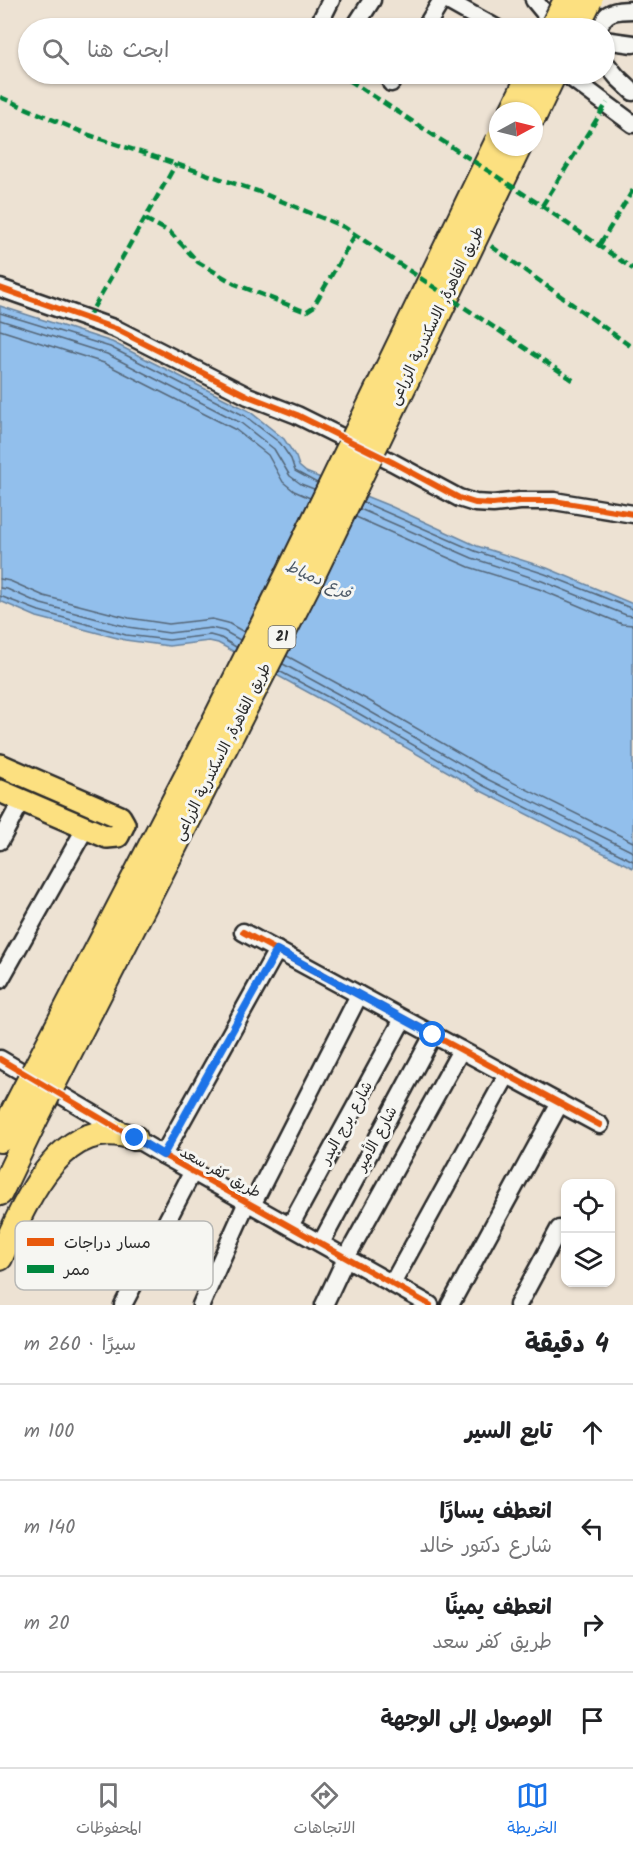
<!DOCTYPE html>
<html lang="ar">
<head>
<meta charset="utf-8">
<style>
  :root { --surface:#fff; --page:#f6f6f6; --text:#202124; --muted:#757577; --line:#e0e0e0; --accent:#1a73e8 }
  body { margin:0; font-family:Kalam,"Playpen Sans Arabic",sans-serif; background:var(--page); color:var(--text); direction:rtl }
  .controls { position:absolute; right:18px; bottom:18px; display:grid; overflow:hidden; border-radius:12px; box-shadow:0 2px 4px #0004 }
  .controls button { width:54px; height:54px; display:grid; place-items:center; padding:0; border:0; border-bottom:2px solid var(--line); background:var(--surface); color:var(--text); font:30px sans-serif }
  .compass { position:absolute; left:489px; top:102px; width:54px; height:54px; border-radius:50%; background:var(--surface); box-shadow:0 2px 4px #0004; rotate:83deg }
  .stop { position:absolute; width:18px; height:18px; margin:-14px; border:4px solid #1a73e8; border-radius:50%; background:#fff }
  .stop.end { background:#1a73e8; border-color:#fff; box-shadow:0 2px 6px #0008 }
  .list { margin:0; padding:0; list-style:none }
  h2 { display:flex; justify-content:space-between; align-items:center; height:78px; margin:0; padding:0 24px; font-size:26px }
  h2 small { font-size:20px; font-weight:400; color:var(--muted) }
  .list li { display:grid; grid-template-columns:39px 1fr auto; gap:18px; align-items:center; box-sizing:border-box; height:96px; padding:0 24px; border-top:2px solid var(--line) }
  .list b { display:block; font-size:22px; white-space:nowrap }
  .list p { margin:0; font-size:20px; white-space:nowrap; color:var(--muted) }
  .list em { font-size:20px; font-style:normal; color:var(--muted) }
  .icon { flex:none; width:33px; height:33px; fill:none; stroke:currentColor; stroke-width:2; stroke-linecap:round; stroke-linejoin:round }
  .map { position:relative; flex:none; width:633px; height:1305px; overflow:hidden; direction:ltr }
  .search { position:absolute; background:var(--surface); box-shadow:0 2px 4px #0004; left:18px; right:18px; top:18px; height:66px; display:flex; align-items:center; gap:15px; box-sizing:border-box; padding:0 21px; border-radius:33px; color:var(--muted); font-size:22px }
  .sheet { height:462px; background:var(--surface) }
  nav { display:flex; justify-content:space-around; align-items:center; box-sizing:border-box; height:84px; border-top:2px solid var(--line); background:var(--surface); font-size:16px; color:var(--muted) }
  nav a { display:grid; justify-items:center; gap:3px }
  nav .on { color:var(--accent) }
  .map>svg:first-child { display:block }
  .water { fill:#92bfec; stroke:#69849f; stroke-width:1.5 }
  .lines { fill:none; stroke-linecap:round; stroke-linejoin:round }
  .shore { stroke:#546678; stroke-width:1.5 }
  .minor-casing { stroke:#2b2b2b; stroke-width:21 }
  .major-casing { stroke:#2b2b2b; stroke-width:26 }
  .highway-casing { stroke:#2b2b2b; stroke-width:28 }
  .minor { stroke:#f6f6f2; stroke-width:16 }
  .major { stroke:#fce080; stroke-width:21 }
  .highway { stroke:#fce080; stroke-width:24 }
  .highway-bridge-casing { stroke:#2b2b2b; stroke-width:28; stroke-linecap:butt }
  .highway-bridge { stroke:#fce080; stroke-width:24 }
  .quiet { stroke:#00873e; stroke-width:4.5; stroke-dasharray:9 4.5; stroke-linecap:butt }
  .cycleway-casing { stroke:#f6f6f2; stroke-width:10 }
  .cycleway { stroke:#e8590c; stroke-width:6 }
  .route { stroke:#1a73e8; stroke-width:8 }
  .labels { text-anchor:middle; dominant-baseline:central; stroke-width:6; stroke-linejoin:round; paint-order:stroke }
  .shield { fill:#f6f6f2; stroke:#686867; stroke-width:1.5 }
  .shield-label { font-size:14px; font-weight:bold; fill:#2b2b2b }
  .street-label { font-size:15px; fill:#2b2b2b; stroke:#f6f6f2 }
  .water-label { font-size:16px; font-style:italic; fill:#4a5765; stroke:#f6f6f2 }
  .key { fill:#f6f6f2; stroke:#b9b9b6; stroke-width:1.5 }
  .key-label { font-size:16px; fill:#2b2b2b }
</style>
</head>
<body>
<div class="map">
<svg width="633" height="1305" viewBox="0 0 633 1305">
  <rect width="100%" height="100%" fill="#ede2d3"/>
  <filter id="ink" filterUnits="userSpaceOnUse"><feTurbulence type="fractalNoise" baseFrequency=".0167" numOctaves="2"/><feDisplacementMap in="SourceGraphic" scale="12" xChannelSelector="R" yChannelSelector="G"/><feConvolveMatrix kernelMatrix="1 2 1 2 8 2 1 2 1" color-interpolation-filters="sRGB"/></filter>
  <g filter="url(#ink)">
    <polygon class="water" points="0,306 112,342 249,411 284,439 296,457 299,466 306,472 390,506 477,546 547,568 633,604 633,868 481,791 355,718 218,643 209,641 169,646 125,640 37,617 0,601"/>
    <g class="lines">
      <g class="shore">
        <polyline points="0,313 110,347 245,416 280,443 291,459 295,471 317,483"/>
        <polyline points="0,320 107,354 241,423 274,449 290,476 301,484 314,489"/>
        <polyline points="0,330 104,363 236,430 268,455 283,482 294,491 310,498"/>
        <polyline points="363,502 475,551 545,574 633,609"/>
        <polyline points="360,509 472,558 542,581 626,615 633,616"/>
        <polyline points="356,517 469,567 539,589 622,624 633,625"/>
        <polyline points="0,579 10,581 44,596 129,618 169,624 212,619 228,623 244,632"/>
        <polyline points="0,588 7,589 41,604 128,627 169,633 211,628 224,631 240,640"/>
        <polyline points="0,596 39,611 126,635 169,640 210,635 221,638 236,647"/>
        <polyline points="287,656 366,699 492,772 633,842"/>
        <polyline points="283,664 362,707 487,779 633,852"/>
        <polyline points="279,671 358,713 484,786 633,861"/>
      </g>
      <defs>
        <g id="minor">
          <polyline points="446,0 496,28"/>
          <polyline points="534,0 557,28"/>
          <polyline points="317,28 331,0"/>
          <polyline points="354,28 372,0"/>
          <polyline points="425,28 442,0"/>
          <path d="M 599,28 C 604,11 616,10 633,10"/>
          <polyline points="604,40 633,44"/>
          <polyline points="604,61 617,77 633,92"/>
          <polyline points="566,74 633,124"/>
          <polyline points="391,83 397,74"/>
          <polyline points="0,288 116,329 248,396 297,415 392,462 459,498 475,503 493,504 520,501 554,501 633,514"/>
          <polyline points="0,841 22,800"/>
          <polyline points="243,932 600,1125"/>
          <polyline points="0,980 86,827"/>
          <polyline points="0,1059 163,1155 430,1305"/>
          <polyline points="163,1155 277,950"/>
          <polyline points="252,1205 359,995"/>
          <polyline points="290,1226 403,1019"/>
          <polyline points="321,1243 433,1035"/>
          <polyline points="392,1284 507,1075"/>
          <polyline points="123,1305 193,1171"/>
          <polyline points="201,1305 247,1202"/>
          <polyline points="324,1305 346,1258 461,1050"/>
          <polyline points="450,1305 560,1103"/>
          <polyline points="518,1305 559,1229"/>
        </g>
        <polyline id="major" points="0,765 120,817 124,824 118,836 107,837 0,791"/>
        <g id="highway">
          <polyline points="512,111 530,74"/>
          <polyline points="534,116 554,74"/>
          <polyline points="0,1140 13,1112"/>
          <polyline points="0,1193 34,1122"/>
          <path d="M 0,1258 C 24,1205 61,1111 135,1138"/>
        </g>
      </defs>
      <use href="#minor" class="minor-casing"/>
      <use href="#major" class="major-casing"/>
      <use href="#highway" class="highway-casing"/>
      <use href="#minor" class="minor"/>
      <use href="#major" class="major"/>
      <use href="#highway" class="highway"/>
      <defs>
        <g id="highway-bridge">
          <polyline points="552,28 566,0"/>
          <polyline points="576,28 590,0"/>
          <polyline points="13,1112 192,766 288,574 498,140"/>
          <polyline points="34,1122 311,579 519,147"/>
        </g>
      </defs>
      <use href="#highway-bridge" class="highway-bridge-casing"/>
      <use href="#highway-bridge" class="highway-bridge"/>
      <g class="quiet">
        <polyline points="349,80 542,206 633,269"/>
        <polyline points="0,97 89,135 257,191 344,227 576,382"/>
        <polyline points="542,206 607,103"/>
        <polyline points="145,219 170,232 198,262 235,284 301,310 307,311 313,307 355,235"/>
        <polyline points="600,244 633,190"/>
        <polyline points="491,246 633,348"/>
        <polyline points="87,319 176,164"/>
      </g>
      <defs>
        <g id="cycleway">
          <polyline points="0,288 116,329 248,396 297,415 392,462 459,498 475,503 493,504 520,501 554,501 633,514"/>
          <polyline points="243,932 600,1125"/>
          <polyline points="0,1059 163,1155 430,1305"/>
        </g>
      </defs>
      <use href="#cycleway" class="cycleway-casing"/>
      <use href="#cycleway" class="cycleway"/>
    </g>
  </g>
  <g class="lines" filter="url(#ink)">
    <polyline class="route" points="135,1138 163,1155 277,950 433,1035"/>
  </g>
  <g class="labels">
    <rect class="shield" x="268.5" y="626" width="27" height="22" rx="4.5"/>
    <g class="shield-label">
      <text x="282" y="637">21</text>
    </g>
    <g class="street-label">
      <text transform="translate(437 316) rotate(-64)">طريق القاهرة, الاسكندرية الزراعى</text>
      <text transform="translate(223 752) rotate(-63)">طريق القاهرة, الاسكندرية الزراعى</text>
      <text transform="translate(347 1123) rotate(-61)">شارع برج البدر</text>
      <text transform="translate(377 1139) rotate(-62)">شارع الأمير</text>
      <text transform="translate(220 1173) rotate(29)">طريق كفر سعد</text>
    </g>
    <g class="water-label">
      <text transform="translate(318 580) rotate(25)">فرع دمياط</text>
    </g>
  </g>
  <rect x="15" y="1221" width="198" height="69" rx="9" class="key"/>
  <rect x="27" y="1238" width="27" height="8" fill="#e8590c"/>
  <rect x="27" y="1265" width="27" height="8" fill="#00873e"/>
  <g class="key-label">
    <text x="64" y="1248">مسار دراجات</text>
    <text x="64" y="1275">ممر</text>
  </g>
</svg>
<div class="controls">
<button><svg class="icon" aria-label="locate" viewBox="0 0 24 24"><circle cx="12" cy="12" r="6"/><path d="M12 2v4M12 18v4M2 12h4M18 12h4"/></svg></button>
<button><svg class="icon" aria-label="layers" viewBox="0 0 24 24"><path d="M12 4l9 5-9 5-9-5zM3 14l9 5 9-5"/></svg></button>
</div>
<svg class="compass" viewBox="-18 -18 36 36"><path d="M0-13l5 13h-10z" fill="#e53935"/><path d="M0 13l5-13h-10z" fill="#757577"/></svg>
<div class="stop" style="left:433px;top:1035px"></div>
<div class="stop end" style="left:135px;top:1138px"></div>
<div class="search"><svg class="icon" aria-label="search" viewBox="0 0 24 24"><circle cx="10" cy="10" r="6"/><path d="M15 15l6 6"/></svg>ابحث هنا</div>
</div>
<section class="sheet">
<h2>4 دقيقة<small>سيرًا · 260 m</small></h2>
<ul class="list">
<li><svg class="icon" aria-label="ahead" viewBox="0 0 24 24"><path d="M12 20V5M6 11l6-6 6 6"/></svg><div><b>تابع السير</b></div><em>100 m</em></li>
<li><svg class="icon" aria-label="left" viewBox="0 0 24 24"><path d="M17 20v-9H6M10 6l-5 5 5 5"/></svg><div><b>انعطف يسارًا</b><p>شارع دكتور خالد</p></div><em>140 m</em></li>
<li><svg class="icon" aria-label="right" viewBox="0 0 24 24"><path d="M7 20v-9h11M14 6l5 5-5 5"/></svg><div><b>انعطف يمينًا</b><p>طريق كفر سعد</p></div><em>20 m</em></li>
<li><svg class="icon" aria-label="arrive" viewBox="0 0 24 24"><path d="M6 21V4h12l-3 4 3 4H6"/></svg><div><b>الوصول إلى الوجهة</b></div></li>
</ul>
</section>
<nav>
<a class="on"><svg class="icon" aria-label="map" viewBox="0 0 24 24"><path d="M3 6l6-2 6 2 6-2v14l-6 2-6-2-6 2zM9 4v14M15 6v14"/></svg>الخريطة</a>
<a><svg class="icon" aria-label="directions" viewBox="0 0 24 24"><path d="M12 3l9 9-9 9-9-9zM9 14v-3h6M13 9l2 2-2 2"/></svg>الاتجاهات</a>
<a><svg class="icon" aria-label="saved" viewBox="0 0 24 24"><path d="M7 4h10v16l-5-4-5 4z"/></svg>المحفوظات</a>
</nav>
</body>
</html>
